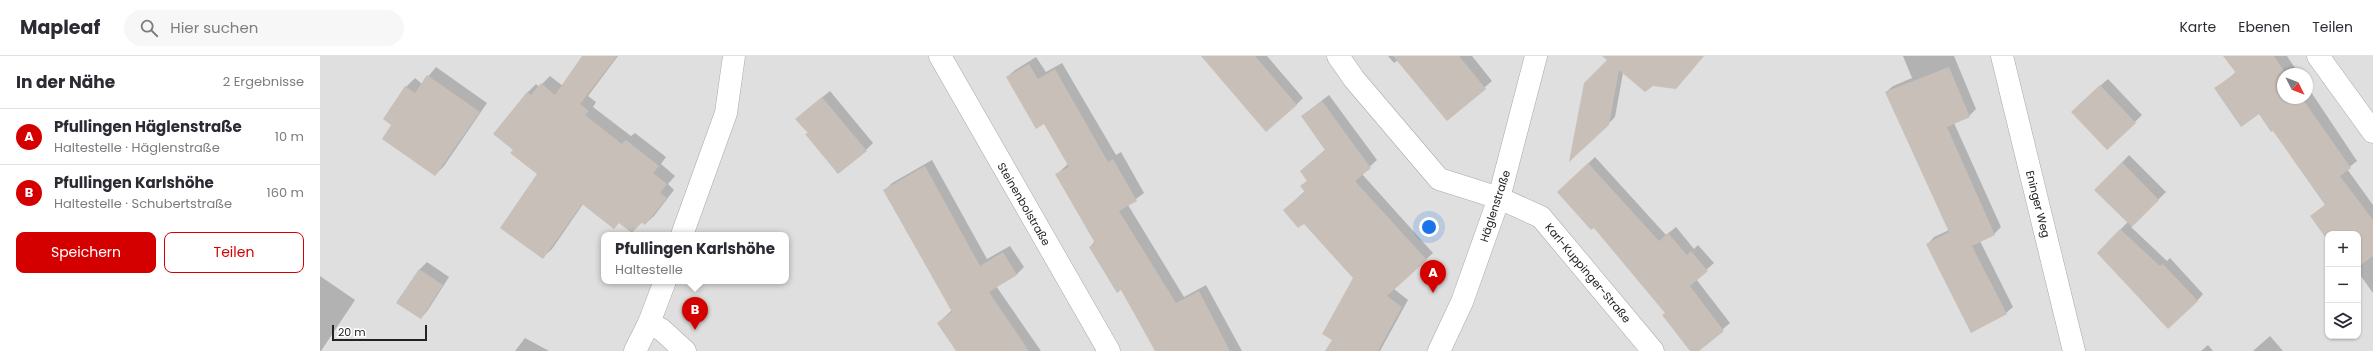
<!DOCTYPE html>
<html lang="de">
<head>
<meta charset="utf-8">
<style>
  :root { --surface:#fff; --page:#f7f7f7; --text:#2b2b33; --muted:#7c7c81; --line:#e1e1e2; --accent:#d40000 }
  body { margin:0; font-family:Poppins,sans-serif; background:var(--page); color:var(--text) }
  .controls { position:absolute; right:12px; bottom:12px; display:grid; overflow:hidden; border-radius:8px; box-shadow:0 1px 3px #0004 }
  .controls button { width:36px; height:36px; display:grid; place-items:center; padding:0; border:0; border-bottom:1px solid var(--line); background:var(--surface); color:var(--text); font:20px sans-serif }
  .compass { position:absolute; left:1957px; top:12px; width:36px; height:36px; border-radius:50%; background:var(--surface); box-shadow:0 1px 3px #0004; rotate:132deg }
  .scale { position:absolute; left:12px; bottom:10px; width:95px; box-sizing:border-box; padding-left:4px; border:2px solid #222; border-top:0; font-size:11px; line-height:14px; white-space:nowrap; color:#222; -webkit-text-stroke:3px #fff; paint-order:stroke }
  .you { position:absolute; left:1109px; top:171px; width:14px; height:14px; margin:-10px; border:3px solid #fff; border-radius:50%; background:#1a73e8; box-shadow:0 0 0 6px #1a73e833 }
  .badge { display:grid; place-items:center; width:26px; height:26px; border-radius:50%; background:var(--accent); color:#fff; font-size:13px; font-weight:700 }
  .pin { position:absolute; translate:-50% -33px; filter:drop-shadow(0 1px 2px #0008) }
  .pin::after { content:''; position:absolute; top:21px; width:14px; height:12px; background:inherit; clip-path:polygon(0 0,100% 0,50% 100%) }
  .popup { position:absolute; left:281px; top:176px; width:188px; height:52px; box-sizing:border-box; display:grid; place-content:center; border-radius:8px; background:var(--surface); filter:drop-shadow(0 1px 3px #0005); font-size:13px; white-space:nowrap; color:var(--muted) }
  .popup b { font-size:15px; color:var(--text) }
  .popup::after { content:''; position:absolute; left:50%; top:100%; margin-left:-8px; border:8px solid transparent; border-top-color:var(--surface) }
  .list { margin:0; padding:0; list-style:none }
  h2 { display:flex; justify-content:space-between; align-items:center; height:52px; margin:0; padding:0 16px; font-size:17px }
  h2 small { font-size:13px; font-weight:400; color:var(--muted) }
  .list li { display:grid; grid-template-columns:26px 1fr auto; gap:12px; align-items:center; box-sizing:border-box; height:56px; padding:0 16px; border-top:1px solid var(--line) }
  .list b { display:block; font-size:15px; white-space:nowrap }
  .list p { margin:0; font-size:13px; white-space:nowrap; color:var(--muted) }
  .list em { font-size:13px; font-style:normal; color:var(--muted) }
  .actions { display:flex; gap:8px; padding:12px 16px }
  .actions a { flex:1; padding:9px 0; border:1px solid var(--accent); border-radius:8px; text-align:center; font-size:14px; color:var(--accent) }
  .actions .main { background:var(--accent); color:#fff }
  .icon { flex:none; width:22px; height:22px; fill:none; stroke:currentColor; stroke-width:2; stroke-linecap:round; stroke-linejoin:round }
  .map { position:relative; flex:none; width:2053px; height:295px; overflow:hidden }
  header { display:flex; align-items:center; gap:24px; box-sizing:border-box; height:56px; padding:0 20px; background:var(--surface); border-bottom:1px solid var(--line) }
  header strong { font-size:19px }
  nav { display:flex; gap:22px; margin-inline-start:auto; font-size:14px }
  .search { width:280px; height:36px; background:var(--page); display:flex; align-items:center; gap:10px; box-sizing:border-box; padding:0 14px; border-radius:22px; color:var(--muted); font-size:15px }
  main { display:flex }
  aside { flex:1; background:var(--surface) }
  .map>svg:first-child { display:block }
  .residential { fill:#e0dfdf; fill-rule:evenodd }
  .shadow { fill:#0003 }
  .building { fill:#c7bfb8 }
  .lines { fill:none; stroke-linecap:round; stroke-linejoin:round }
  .street-casing { stroke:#a9a9a9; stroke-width:23 }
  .street { stroke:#fff; stroke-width:22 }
  .labels { text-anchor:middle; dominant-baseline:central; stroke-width:3.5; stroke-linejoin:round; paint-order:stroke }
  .street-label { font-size:11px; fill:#222; stroke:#fff }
</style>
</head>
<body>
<header>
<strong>Mapleaf</strong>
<div class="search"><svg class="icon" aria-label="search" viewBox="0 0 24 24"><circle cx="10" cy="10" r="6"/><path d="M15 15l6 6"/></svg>Hier suchen</div>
<nav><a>Karte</a><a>Ebenen</a><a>Teilen</a></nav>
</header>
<main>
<aside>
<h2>In der Nähe<small>2 Ergebnisse</small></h2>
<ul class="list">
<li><span class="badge">A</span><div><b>Pfullingen Häglenstraße</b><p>Haltestelle · Häglenstraße</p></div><em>10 m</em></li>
<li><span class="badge">B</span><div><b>Pfullingen Karlshöhe</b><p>Haltestelle · Schubertstraße</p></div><em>160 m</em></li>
</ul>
<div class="actions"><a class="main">Speichern</a><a>Teilen</a></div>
</aside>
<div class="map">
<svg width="2053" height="295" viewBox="0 0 2053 295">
  <rect width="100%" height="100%" fill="#f2efe9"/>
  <path class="residential" d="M 0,0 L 2053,0 L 2053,295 L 0,295 ZM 1963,18 L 1987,18 L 1987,42 L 1963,42 ZM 2008,178 L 2038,178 L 2038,280 L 2008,280 ZM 284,179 L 466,179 L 466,225 L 284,225 Z"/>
  <g class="shadow">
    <polygon points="263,0 298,0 268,40 276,46 273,51 311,80 315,77 346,101 341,108 355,120 348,128 354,134 334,160 325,168 322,166 312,176 300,166 263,148 232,193 223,201 219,118 194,94 207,37 216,28 219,31 230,20 243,30"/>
    <polygon points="884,0 947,0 983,42 976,49"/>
    <polygon points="1068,0 1083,0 1074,7"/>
    <polygon points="1133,0 1152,0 1172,25 1127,64"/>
    <polygon points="1286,0 1380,0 1303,17 1295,61 1288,68 1290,3"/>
    <polygon points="1583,0 1634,0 1656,53 1649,60 1634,67 1681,171 1674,178 1660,185 1693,251 1686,257 1608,188 1614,181 1629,174 1566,36 1573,30 1592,22"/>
    <polygon points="1905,0 1967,0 1979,18 1963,18 1963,42 1987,42 1987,30 2037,105 2027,113 2053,149 2053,237 2038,216 2038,178 2008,178 2008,183 1991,160 2006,148 1953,73 1940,57 1896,33 1916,16"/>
    <polygon points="716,1 726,16 742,7 796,99 801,96 824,137 808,149 864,241 886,229 922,295 836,295 802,233 770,191 775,185 737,118 748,108 724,67 687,21 695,14"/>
    <polygon points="116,11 167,47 124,110 115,119 73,69 86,31 95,22 102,28"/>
    <polygon points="1788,23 1822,59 1787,93 1759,49"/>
    <polygon points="510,35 553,87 546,94 489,76 484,56"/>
    <polygon points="1009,39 1057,104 1042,118 1113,197 1074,233 1088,244 1060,295 1007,295 1013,283 1034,222 984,166 964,154 985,135 981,130 988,124 988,109 1006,93 982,60"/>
    <polygon points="1809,99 1846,136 1811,171 1847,205 1850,202 1883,238 1877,245 1800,174 1808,166 1776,134"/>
    <polygon points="1275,101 1346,179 1356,171 1374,193 1378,189 1394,207 1376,223 1410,267 1377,295 1371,295 1346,256 1245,130"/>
    <polygon points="612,104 667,203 690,190 704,211 697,218 676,230 721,295 637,295 618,267 632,254 565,134 572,127"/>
    <polygon points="107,206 129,221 108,254 101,262 78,247 100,213"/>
    <polygon points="0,220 35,244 1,295 0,295"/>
    <polygon points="1950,280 1963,295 1933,295"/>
    <polygon points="205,282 229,295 195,295"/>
    <polygon points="1888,289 1893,295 1881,295"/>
  </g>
  <g class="building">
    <polygon points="262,0 297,0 260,48 269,55 265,59 302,88 306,84 339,110 333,117 347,128 340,137 347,142 325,169 321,166 312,177 299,167 294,173 262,148 223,203 180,172 217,118 190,97 193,94 173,78 207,36 211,39 221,27 235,39"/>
    <polygon points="881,0 935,0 977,49 946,76"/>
    <polygon points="1073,0 1139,0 1166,33 1127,65"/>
    <polygon points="1282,0 1384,0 1356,33 1333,30 1325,36 1299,14 1289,69 1249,106 1264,27 1287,4"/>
    <polygon points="1903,0 1954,0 1966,18 1963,18 1963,42 1982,42 2031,112 2020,120 2053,164 2053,200 2038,211 2038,178 2008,178 2008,185 1990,160 2005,149 1953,75 1951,76 1939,58 1921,71 1894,32 1916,17"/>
    <polygon points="709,8 718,23 735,13 788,106 793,103 817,145 799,155 856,247 879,235 910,295 835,295 801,234 797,237 769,191 775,187 735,118 749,111 724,68 716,73 686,21"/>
    <polygon points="1629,11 1650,61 1627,71 1675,179 1652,190 1687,258 1651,277 1606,188 1629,176 1565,36"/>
    <polygon points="107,19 160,56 115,120 62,83 71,69 63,63 85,30 95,37"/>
    <polygon points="1780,29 1816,67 1787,94 1751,56"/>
    <polygon points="502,41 547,95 518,118 485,78 488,77 475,63"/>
    <polygon points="1002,45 1051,112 1035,125 1107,204 1067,240 1082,251 1058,295 1005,295 1012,284 1002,278 1033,222 984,168 978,172 963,154 985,136 980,130 987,125 980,115 1005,94 981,60"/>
    <polygon points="1802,106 1839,144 1812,171 1774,134"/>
    <polygon points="1268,107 1339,185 1348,177 1367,199 1371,195 1388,215 1370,230 1404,275 1379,295 1370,295 1342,259 1345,257 1274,172 1271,174 1237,136"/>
    <polygon points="605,110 660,210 683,196 697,219 669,236 709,295 636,295 617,267 632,256 563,134"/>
    <polygon points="1800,173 1840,210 1843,208 1878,245 1848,273 1777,197"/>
    <polygon points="99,213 123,229 101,263 76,247"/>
  </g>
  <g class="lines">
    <defs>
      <g id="street">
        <polyline points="620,0 789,295"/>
        <polyline points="1018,0 1034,23 1119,123 1179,142 1221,161 1333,295"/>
        <polyline points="1682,0 1754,295"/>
        <polyline points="1998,0 2053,76"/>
        <polyline points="362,179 406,57 414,0"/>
        <polyline points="329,267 342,274 365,295"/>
        <polyline points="315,295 329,267 345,225"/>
        <polyline points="1119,295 1142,246 1179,142 1216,0"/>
      </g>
    </defs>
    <use href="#street" class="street-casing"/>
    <use href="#street" class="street"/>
  </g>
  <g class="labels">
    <g class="street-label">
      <text transform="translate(704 148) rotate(60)">Steinenbolstraße</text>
      <text transform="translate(1718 148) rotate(76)">Eninger Weg</text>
      <text transform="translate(1175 150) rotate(-72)">Häglenstraße</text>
      <text transform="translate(1268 217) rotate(50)">Karl-Kuppinger-Straße</text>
    </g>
  </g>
</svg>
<div class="controls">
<button>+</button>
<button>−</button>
<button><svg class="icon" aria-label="layers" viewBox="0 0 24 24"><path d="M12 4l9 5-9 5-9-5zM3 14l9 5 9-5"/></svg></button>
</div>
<svg class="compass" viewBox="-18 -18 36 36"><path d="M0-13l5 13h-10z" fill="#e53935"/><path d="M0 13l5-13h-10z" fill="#7c7c81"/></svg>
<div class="scale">20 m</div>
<div class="you"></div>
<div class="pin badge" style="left:1113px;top:237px">A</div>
<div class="pin badge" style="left:375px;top:274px">B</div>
<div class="popup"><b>Pfullingen Karlshöhe</b>Haltestelle</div>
</div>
</main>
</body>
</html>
